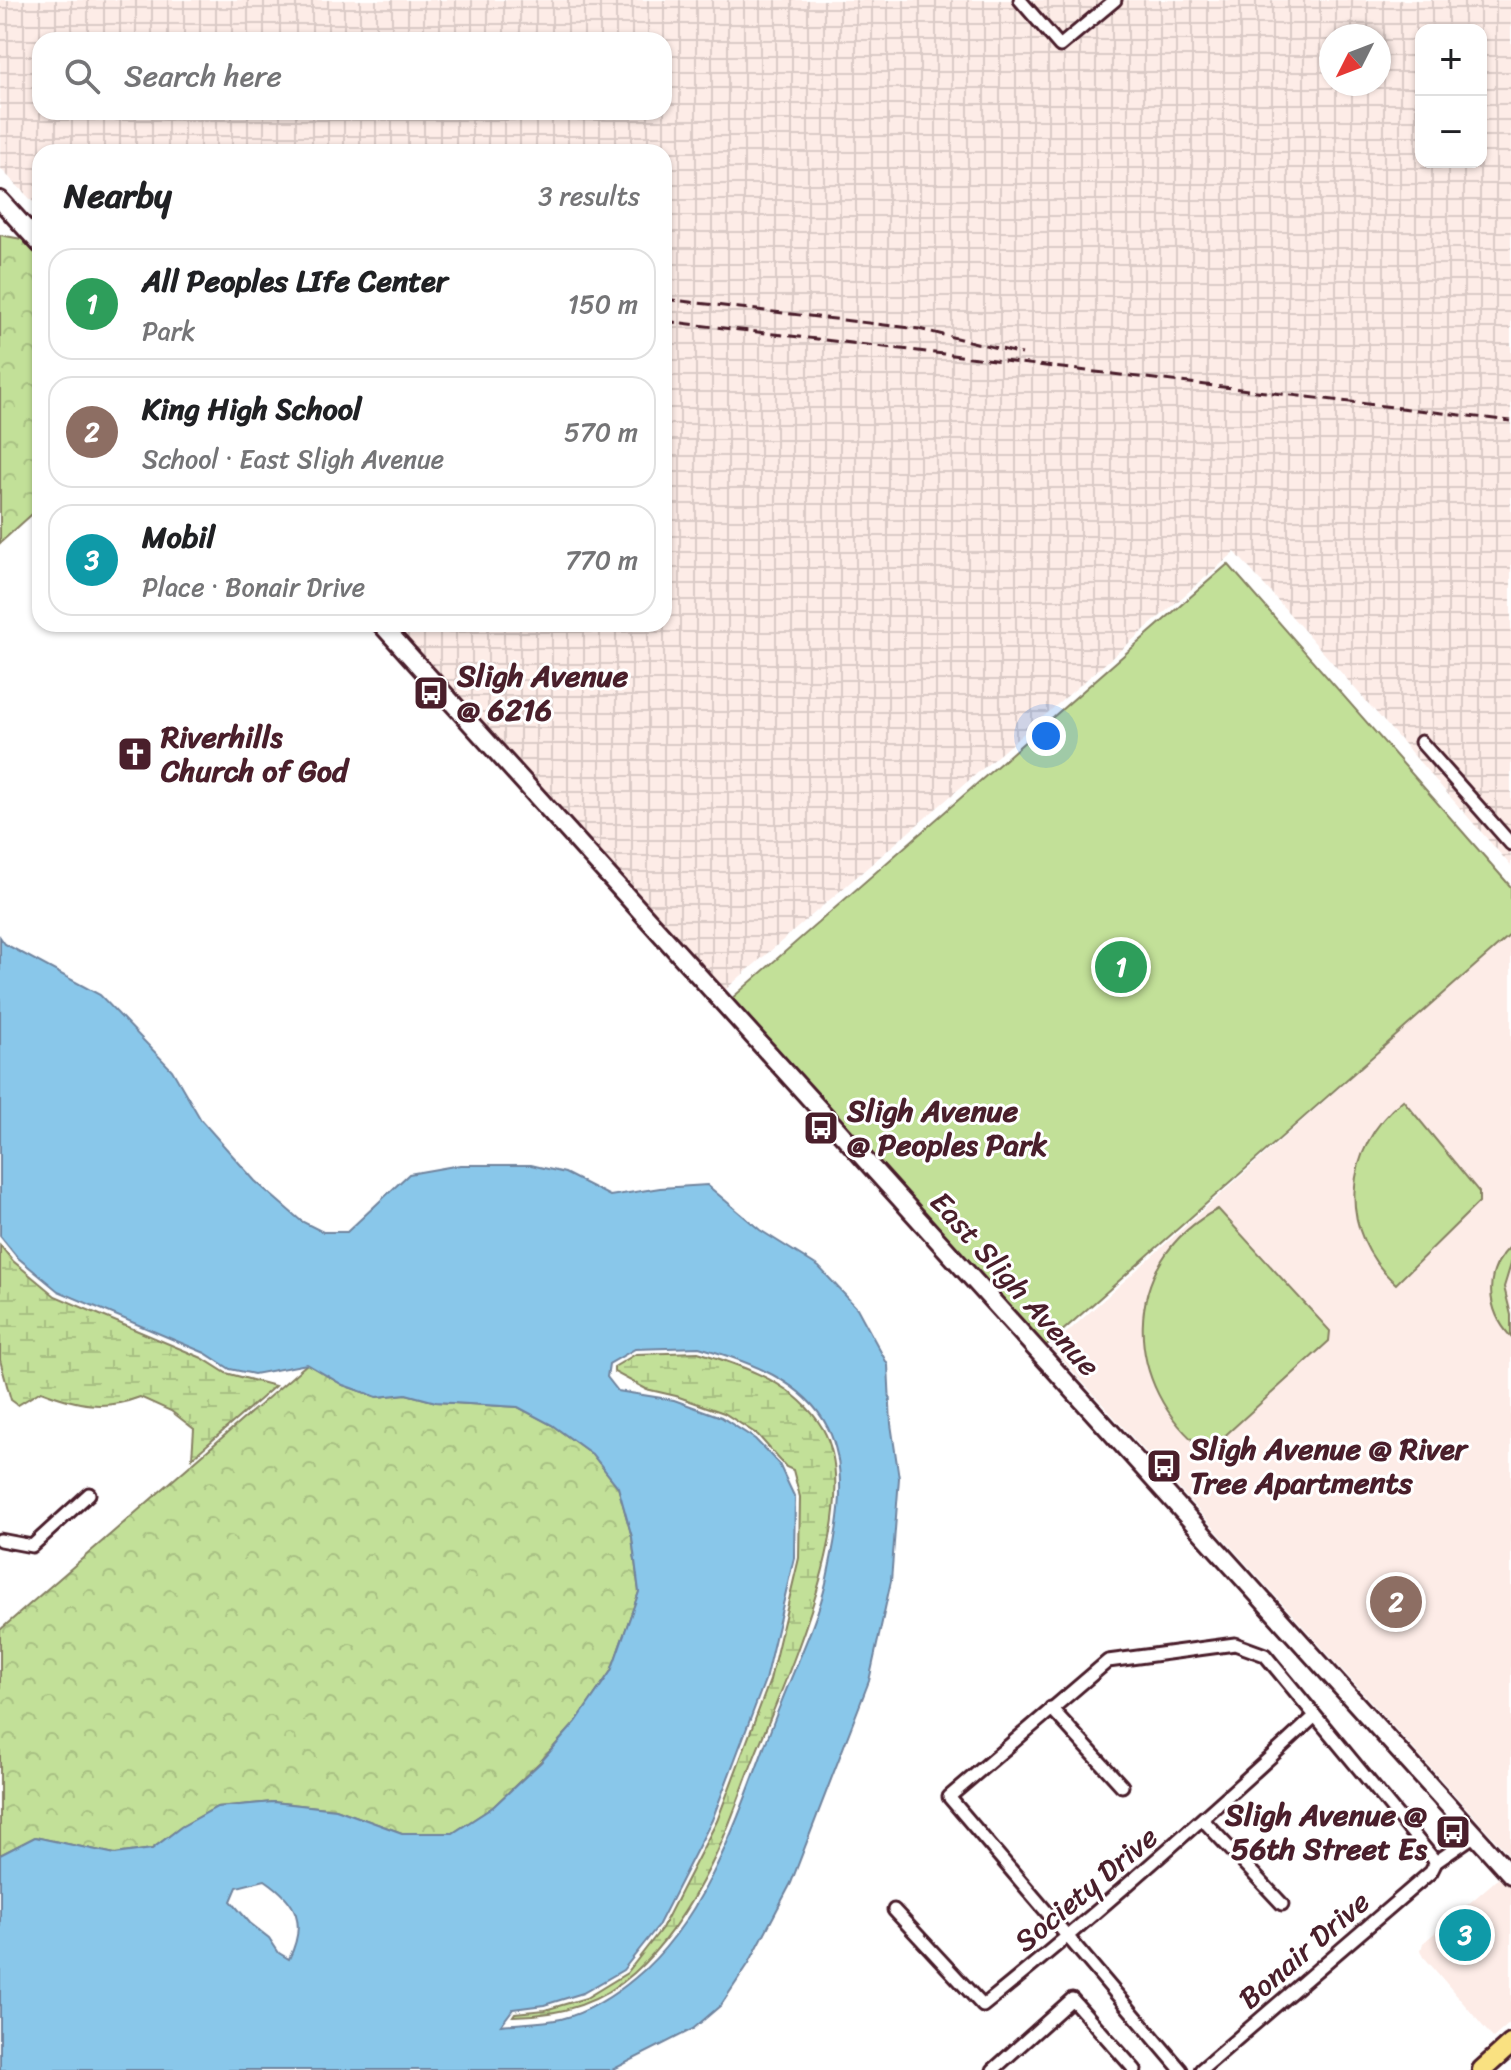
<!DOCTYPE html>
<html lang="en">
<head>
<meta charset="utf-8">
<style>
  :root { --surface:#fff; --page:#f6f6f6; --text:#202124; --muted:#757577; --line:#e0e0e0; --accent:#b45309 }
  body { margin:0; font-family:Sriracha,sans-serif; background:var(--page); color:var(--text) }
  .controls { position:absolute; right:24px; top:24px; display:grid; overflow:hidden; border-radius:16px; box-shadow:0 2px 6px #0004 }
  .controls button { width:72px; height:72px; display:grid; place-items:center; padding:0; border:0; border-bottom:2px solid var(--line); background:var(--surface); color:var(--text); font:40px sans-serif }
  .compass { position:absolute; left:1319px; top:24px; width:72px; height:72px; border-radius:50%; background:var(--surface); box-shadow:0 2px 6px #0004; rotate:228deg }
  .you { position:absolute; left:1046px; top:736px; width:28px; height:28px; margin:-20px; border:6px solid #fff; border-radius:50%; background:#1a73e8; box-shadow:0 0 0 12px #1a73e833 }
  .badge { display:grid; place-items:center; width:52px; height:52px; border-radius:50%; background:var(--accent); color:#fff; font-size:26px; font-weight:700 }
  .pin { position:absolute; translate:-50% -50%; border:4px solid #fff; box-shadow:0 2px 8px #0006 }
  .list { margin:0; padding:0; list-style:none }
  h2 { display:flex; justify-content:space-between; align-items:center; height:104px; margin:0; padding:0 32px; font-size:34px }
  h2 small { font-size:26px; font-weight:400; color:var(--muted) }
  .list li { display:grid; grid-template-columns:52px 1fr auto; gap:24px; align-items:center; box-sizing:border-box; height:112px; margin:0 16px 16px; padding:0 16px; border:2px solid var(--line); border-radius:24px }
  .list b { display:block; font-size:30px; white-space:nowrap }
  .list p { margin:0; font-size:26px; white-space:nowrap; color:var(--muted) }
  .list em { font-size:26px; font-style:normal; color:var(--muted) }
  .icon { flex:none; width:44px; height:44px; fill:none; stroke:currentColor; stroke-width:2; stroke-linecap:round; stroke-linejoin:round }
  .map { position:relative; flex:none; width:1511px; height:2070px; overflow:hidden }
  .search { position:absolute; background:var(--surface); box-shadow:0 2px 6px #0004; left:32px; top:32px; width:640px; height:88px; display:flex; align-items:center; gap:20px; box-sizing:border-box; padding:0 28px; border-radius:24px; color:var(--muted); font-size:30px }
  .panel { position:absolute; background:var(--surface); box-shadow:0 2px 6px #0004; left:32px; top:144px; width:640px; height:488px; border-radius:24px }
  .map>svg:first-child { display:block }
  .built { fill:#fdece7 }
  .industrial { fill:url(#industrial-grid); fill-rule:evenodd }
  .forest { fill:url(#forest-crowns); stroke:#868062; stroke-width:2 }
  .wetland { fill:url(#wetland-marsh); stroke:#868062; stroke-width:2 }
  .green { fill:#c2e098; stroke:#868062; stroke-width:2 }
  .water { fill:#89c7ea; stroke:#70849e; stroke-width:2; fill-rule:evenodd }
  .lines { fill:none; stroke-linecap:round; stroke-linejoin:round }
  .street-casing { stroke:#4a1f2b; stroke-width:17 }
  .secondary-casing { stroke:#4a1f2b; stroke-width:22 }
  .primary-casing { stroke:#4a1f2b; stroke-width:24 }
  .street { stroke:#fff; stroke-width:11 }
  .secondary { stroke:#fff; stroke-width:16 }
  .primary { stroke:#f9e181; stroke-width:18 }
  .rail { stroke:#4a1f2b; stroke-width:3; stroke-dasharray:12 6; stroke-linecap:butt }
  .labels { text-anchor:middle; dominant-baseline:central; stroke-width:6; stroke-linejoin:round; paint-order:stroke }
  .poi-label { font-size:30px; font-weight:bold; fill:#4a1f2b; stroke:#fff; text-anchor:start }
  .street-label { font-size:30px; fill:#4a1f2b; stroke:#fff }
</style>
</head>
<body>
<div class="map">
<svg width="1511" height="2070" viewBox="0 0 1511 2070">
  <defs>
    <pattern id="industrial-grid" width="8" height="8" patternUnits="userSpaceOnUse" patternTransform="scale(2)"><rect width="8" height="8" fill="#fdece7"/><path d="M0 4h8M4 0v8" fill="none" stroke="#dacac6"/></pattern>
    <pattern id="forest-crowns" width="20" height="18" patternUnits="userSpaceOnUse" patternTransform="scale(2)"><rect width="20" height="18" fill="#c2e098"/><path d="M2 6a3 3 0 1 1 6 0M12 15a3 3 0 1 1 6 0" fill="none" stroke="#a8c083"/></pattern>
    <pattern id="wetland-marsh" width="20" height="14" patternUnits="userSpaceOnUse" patternTransform="scale(2)"><rect width="20" height="14" fill="#c2e098"/><path d="M1 5h8M5 5V1M11 12h8M15 12V8" fill="none" stroke="#a8c083"/></pattern>
  </defs>
  <rect width="100%" height="100%" fill="#fff"/>
  <filter id="ink" filterUnits="userSpaceOnUse"><feTurbulence type="fractalNoise" baseFrequency=".0125" numOctaves="2"/><feDisplacementMap in="SourceGraphic" scale="16" xChannelSelector="R" yChannelSelector="G"/><feConvolveMatrix kernelMatrix="1 2 1 2 8 2 1 2 1" color-interpolation-filters="sRGB"/></filter>
  <g filter="url(#ink)">
    <g class="built">
      <polygon points="1511,933 1511,1857 1051,1347"/>
      <polygon points="1502,1875 1511,1885 1511,2022 1493,2038 1424,1957 1421,1950 1423,1943"/>
    </g>
    <path class="industrial" d="M 0,0 L 1511,0 L 1511,866 L 1235,552 L 720,994 L 390,624 L 664,624 L 664,152 L 40,152 L 40,209 L 0,168 ZM 1421,30 L 1481,30 L 1481,162 L 1421,162 ZM 1331,36 L 1379,36 L 1379,84 L 1331,84 ZM 40,40 L 664,40 L 664,112 L 40,112 Z"/>
    <g class="forest">
      <polygon points="0,235 27,240 40,254 40,507 0,543"/>
      <polygon points="307,1364 343,1385 377,1397 406,1394 436,1402 518,1407 552,1425 592,1454 618,1487 632,1537 639,1592 611,1671 576,1722 541,1761 493,1807 453,1833 402,1833 336,1809 273,1802 217,1807 181,1827 152,1849 115,1854 35,1837 0,1855 0,1630"/>
    </g>
    <g class="wetland">
      <path d="M 0,1245 L 13,1261 L 55,1296 L 202,1358 L 226,1373 L 275,1386 L 192,1458 L 194,1429 L 171,1411 L 140,1397 C 103,1411 77,1405 41,1391 L 18,1405 L 11,1400 L 0,1360 Z"/>
      <path d="M 698,1352 C 746,1367 796,1383 823,1429 C 866,1505 786,1678 756,1753 C 741,1790 729,1830 711,1865 C 691,1905 667,1943 634,1973 C 600,2004 558,2016 513,2016 L 515,2013 L 545,2010 L 586,1998 L 627,1973 L 662,1928 L 717,1821 L 770,1680 L 799,1558 L 800,1497 L 793,1470 L 786,1467 L 758,1435 L 724,1413 L 676,1396 L 646,1389 L 614,1372 L 614,1367 L 636,1354 Z"/>
    </g>
    <g class="green">
      <polygon points="1228,564 1511,887 1511,934 1042,1349 731,999"/>
      <path d="M 1403,1100 L 1479,1192 L 1479,1202 L 1396,1284 C 1337,1232 1342,1149 1403,1100 Z"/>
      <path d="M 1218,1209 L 1330,1331 L 1329,1341 L 1207,1452 C 1121,1388 1118,1261 1218,1209 Z"/>
      <path d="M 1511,1246 L 1511,1264 L 1504,1287 L 1511,1315 L 1511,1337 C 1486,1310 1483,1272 1511,1246 Z"/>
    </g>
    <path class="water" d="M 0,937 L 5,944 L 100,995 L 172,1070 L 201,1120 L 255,1181 L 301,1221 L 323,1232 L 347,1232 L 409,1174 L 460,1165 L 531,1165 L 565,1173 L 610,1196 L 660,1188 L 707,1185 L 760,1230 L 819,1267 L 857,1308 L 888,1365 L 891,1424 L 899,1478 L 891,1581 L 869,1681 L 791,1883 L 749,1963 L 721,2005 L 693,2029 L 612,2070 L 0,2070 L 0,1855 L 35,1837 L 115,1854 L 152,1849 L 181,1827 L 217,1807 L 273,1802 L 336,1809 L 402,1833 L 453,1833 L 493,1807 L 541,1762 L 576,1722 L 611,1671 L 639,1592 L 632,1537 L 618,1487 L 592,1454 L 552,1425 L 518,1407 L 436,1402 L 406,1394 L 377,1397 L 343,1385 L 307,1364 L 254,1374 L 230,1369 L 205,1353 L 58,1291 L 17,1257 L 0,1236 ZM 699,1347 C 747,1361 804,1380 828,1428 C 851,1475 836,1536 826,1583 C 818,1619 795,1667 781,1703 C 745,1793 713,1914 635,1978 C 615,1995 587,2013 561,2019 C 542,2023 521,2023 501,2025 L 513,2009 L 544,2005 L 583,1993 L 623,1970 L 658,1926 L 712,1820 L 765,1680 L 794,1558 L 795,1498 L 779,1464 L 755,1439 L 721,1417 L 674,1400 L 618,1391 L 607,1377 L 609,1364 L 635,1349 ZM 265,1880 C 297,1902 307,1922 289,1959 L 279,1953 L 269,1938 L 250,1923 L 231,1901 L 237,1887 Z"/>
    <g class="lines">
      <defs>
        <g id="street">
          <polyline points="1020,0 1060,46 1115,0"/>
          <polyline points="1421,742 1511,844"/>
          <polyline points="0,1540 32,1546 89,1494"/>
          <polyline points="1051,1708 1122,1786"/>
          <polyline points="1203,1820 1282,1904"/>
          <path d="M 894,1910 L 983,2006 C 1097,1914 1206,1817 1314,1717"/>
          <polyline points="993,2070 1072,1999 1135,2070"/>
          <polyline points="1181,2070 949,1797 1108,1661 1235,1644 1265,1655 1436,1862"/>
          <polyline points="1201,2070 1431,1872 1436,1862 1475,1835"/>
        </g>
        <g id="secondary">
          <polyline points="0,200 40,244"/>
          <polyline points="381,624 1511,1875"/>
        </g>
        <polyline id="primary" points="1482,2070 1511,2044"/>
      </defs>
      <use href="#street" class="street-casing"/>
      <use href="#secondary" class="secondary-casing"/>
      <use href="#primary" class="primary-casing"/>
      <use href="#street" class="street"/>
      <use href="#secondary" class="secondary"/>
      <use href="#primary" class="primary"/>
      <g class="rail">
        <polyline points="664,299 919,329 1022,354"/>
        <polyline points="664,321 1511,421"/>
      </g>
    </g>
  </g>
  <defs>
    <symbol id="bus-square" viewBox="-11 -11 22 22"><rect x="-9" y="-9" width="18" height="18" rx="4" fill="#4a1f2b" stroke="#fff"/><path d="M-5-6H5V4H4V6H2V4H-2V6H-4V4H-5ZM-3.5-4V0h7V-4ZM-3.5 1.2v1.5H-2V1.2ZM2 1.2v1.5H3.5V1.2Z" fill="#fff"/></symbol>
    <symbol id="church-square" viewBox="-11 -11 22 22"><rect x="-9" y="-9" width="18" height="18" rx="4" fill="#4a1f2b" stroke="#fff"/><path d="M-1.2-6h2.4v3.5h3.3v2.4h-3.3V6h-2.4V-.1h-3.3v-2.4h3.3Z" fill="#fff"/></symbol>
  </defs>
  <g fill-rule="evenodd">
    <use href="#bus-square" x="411" y="673" width="40" height="40"/>
    <use href="#church-square" x="115" y="734" width="40" height="40"/>
    <use href="#bus-square" x="801" y="1108" width="40" height="40"/>
    <use href="#bus-square" x="1144" y="1446" width="40" height="40"/>
    <use href="#bus-square" x="1433" y="1812" width="40" height="40"/>
  </g>
  <g class="labels">
    <g class="poi-label">
      <text x="457" y="676">Sligh Avenue<tspan x="457" dy="34">@ 6216</tspan></text>
      <text x="161" y="737">Riverhills<tspan x="161" dy="34">Church of God</tspan></text>
      <text x="847" y="1111">Sligh Avenue<tspan x="847" dy="34">@ Peoples Park</tspan></text>
      <text x="1190" y="1449">Sligh Avenue @ River<tspan x="1190" dy="34">Tree Apartments</tspan></text>
      <text x="1427" y="1815" text-anchor="end">Sligh Avenue @<tspan x="1427" dy="34">56th Street Es</tspan></text>
    </g>
    <g class="street-label">
      <text transform="translate(1015 1284) rotate(48)">East Sligh Avenue</text>
      <text transform="translate(1086 1889) rotate(-40)">Society Drive</text>
      <text transform="translate(1304 1950) rotate(-41)">Bonair Drive</text>
    </g>
  </g>
</svg>
<div class="controls">
<button>+</button>
<button>−</button>
</div>
<svg class="compass" viewBox="-18 -18 36 36"><path d="M0-13l5 13h-10z" fill="#e53935"/><path d="M0 13l5-13h-10z" fill="#757577"/></svg>
<div class="you"></div>
<div class="pin badge" style="left:1121px;top:967px;background:#2e9e5b">1</div>
<div class="pin badge" style="left:1396px;top:1602px;background:#8d6e63">2</div>
<div class="pin badge" style="left:1465px;top:1935px;background:#0f9aa8">3</div>
<div class="search"><svg class="icon" aria-label="search" viewBox="0 0 24 24"><circle cx="10" cy="10" r="6"/><path d="M15 15l6 6"/></svg>Search here</div>
<section class="panel">
<h2>Nearby<small>3 results</small></h2>
<ul class="list">
<li><span class="badge" style="background:#2e9e5b">1</span><div><b>All Peoples LIfe Center</b><p>Park</p></div><em>150 m</em></li>
<li><span class="badge" style="background:#8d6e63">2</span><div><b>King High School</b><p>School · East Sligh Avenue</p></div><em>570 m</em></li>
<li><span class="badge" style="background:#0f9aa8">3</span><div><b>Mobil</b><p>Place · Bonair Drive</p></div><em>770 m</em></li>
</ul>
</section>
</div>
</body>
</html>
